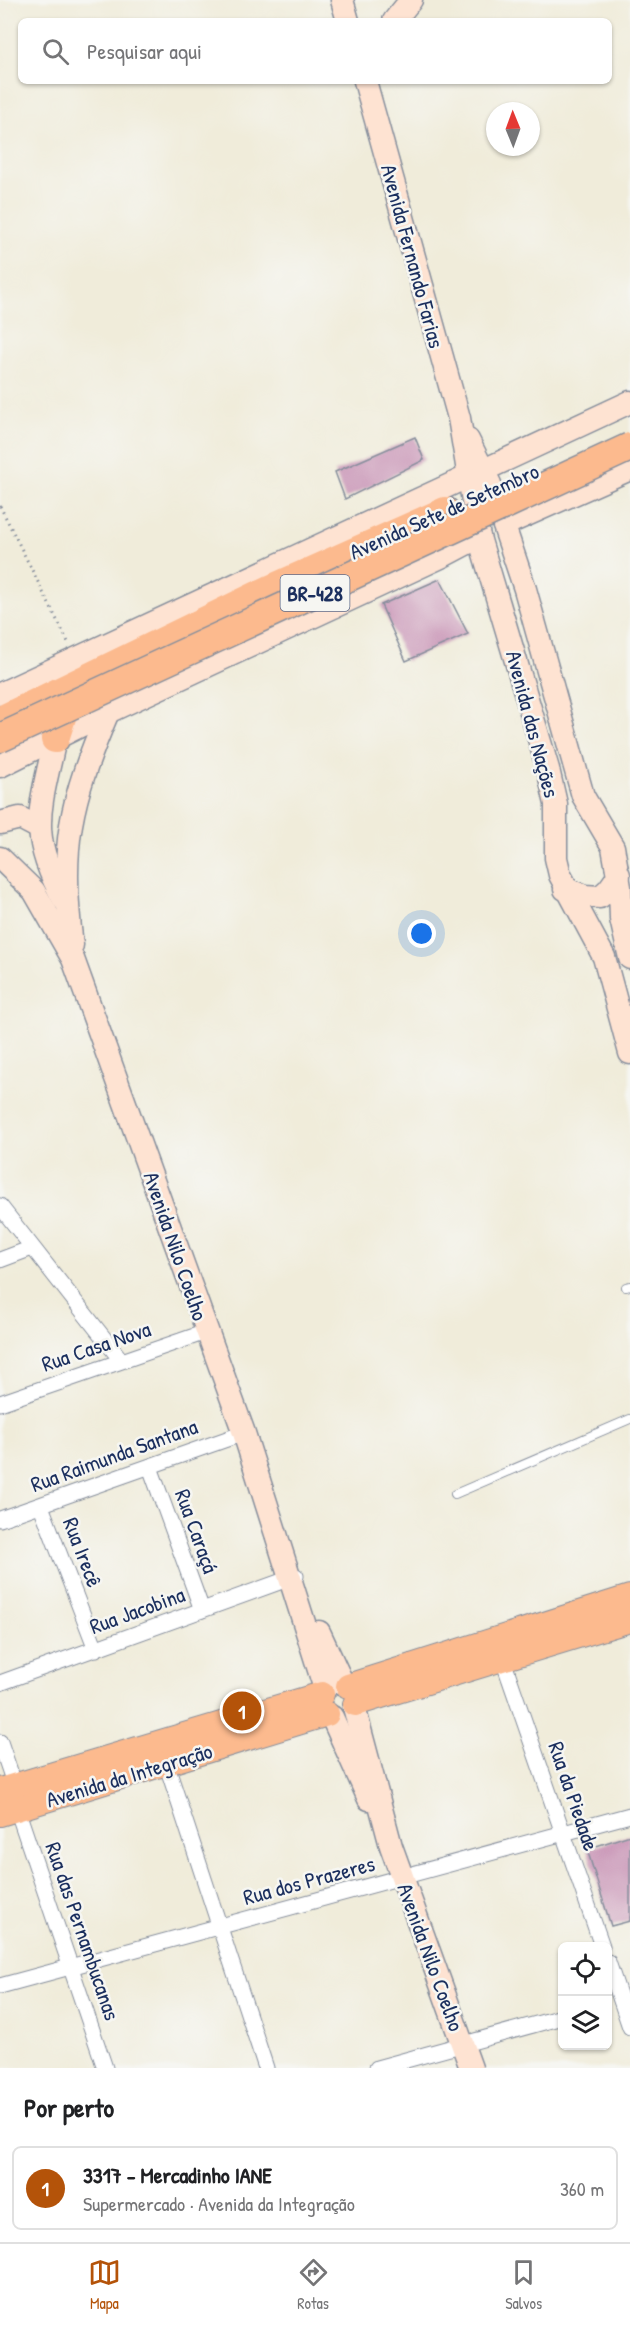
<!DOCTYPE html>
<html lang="pt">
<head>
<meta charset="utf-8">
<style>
  :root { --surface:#fff; --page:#f2f2f2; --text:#202124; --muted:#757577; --line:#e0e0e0; --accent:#b45309 }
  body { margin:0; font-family:"Patrick Hand",sans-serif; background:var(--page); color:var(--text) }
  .controls { position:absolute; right:18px; bottom:18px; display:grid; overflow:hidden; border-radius:9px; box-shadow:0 2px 4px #0004 }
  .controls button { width:54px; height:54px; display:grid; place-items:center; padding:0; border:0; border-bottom:2px solid var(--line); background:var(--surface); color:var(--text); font:30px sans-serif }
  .compass { position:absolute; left:486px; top:102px; width:54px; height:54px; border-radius:50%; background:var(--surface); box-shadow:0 2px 4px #0004; rotate:359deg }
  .you { position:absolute; left:422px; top:934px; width:21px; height:21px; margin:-15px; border:4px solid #fff; border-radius:50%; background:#1a73e8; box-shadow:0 0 0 9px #1a73e833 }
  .badge { display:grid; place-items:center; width:39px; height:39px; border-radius:50%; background:var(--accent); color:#fff; font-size:20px; font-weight:700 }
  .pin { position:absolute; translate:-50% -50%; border:3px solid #fff; box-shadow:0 2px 6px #0006 }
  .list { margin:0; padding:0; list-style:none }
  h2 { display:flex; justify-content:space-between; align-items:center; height:78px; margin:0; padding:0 24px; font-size:26px }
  h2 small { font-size:20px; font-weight:400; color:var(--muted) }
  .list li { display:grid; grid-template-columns:39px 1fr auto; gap:18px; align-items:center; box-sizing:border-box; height:84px; margin:0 12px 12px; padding:0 12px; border:2px solid var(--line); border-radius:9px }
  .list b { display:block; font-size:22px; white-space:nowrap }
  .list p { margin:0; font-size:20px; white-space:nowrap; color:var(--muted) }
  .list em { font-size:20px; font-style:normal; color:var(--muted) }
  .icon { flex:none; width:33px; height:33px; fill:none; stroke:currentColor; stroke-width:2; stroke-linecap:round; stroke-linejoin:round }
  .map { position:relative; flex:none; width:630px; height:2068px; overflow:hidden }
  .search { position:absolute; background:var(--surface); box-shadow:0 2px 4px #0004; left:18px; right:18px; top:18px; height:66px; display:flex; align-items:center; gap:15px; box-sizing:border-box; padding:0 21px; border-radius:9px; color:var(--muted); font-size:22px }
  .sheet { height:174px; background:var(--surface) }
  nav { display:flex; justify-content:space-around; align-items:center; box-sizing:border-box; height:84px; border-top:2px solid var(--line); background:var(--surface); font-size:16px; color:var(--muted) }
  nav a { display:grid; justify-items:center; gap:3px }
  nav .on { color:var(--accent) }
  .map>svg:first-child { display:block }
  .building { fill:#c893b5 }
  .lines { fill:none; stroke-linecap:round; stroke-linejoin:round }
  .lane-casing { stroke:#868e9c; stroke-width:10 }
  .street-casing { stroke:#868e9c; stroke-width:17 }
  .secondary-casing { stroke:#868e9c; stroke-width:25 }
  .primary-casing { stroke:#868e9c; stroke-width:26 }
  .highway-casing { stroke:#868e9c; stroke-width:31 }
  .path { stroke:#868e9c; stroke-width:3; stroke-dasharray:1.5 4.5; stroke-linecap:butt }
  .lane { stroke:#fff; stroke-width:8 }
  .street { stroke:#fff; stroke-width:15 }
  .secondary { stroke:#fee3d2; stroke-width:22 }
  .primary { stroke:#fcba8e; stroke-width:24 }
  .highway { stroke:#fcba8e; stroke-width:28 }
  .highway-bridge-casing { stroke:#868e9c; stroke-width:31; stroke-linecap:butt }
  .highway-bridge { stroke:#fcba8e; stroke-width:28 }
  .labels { text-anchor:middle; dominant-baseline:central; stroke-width:5; stroke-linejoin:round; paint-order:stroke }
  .shield { fill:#f6f6f2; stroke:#5d6b8a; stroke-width:1.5 }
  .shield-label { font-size:21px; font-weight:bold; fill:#1b2f5e }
  .street-label { font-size:22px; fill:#1b2f5e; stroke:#f6f6f2 }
</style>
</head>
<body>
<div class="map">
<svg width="630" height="2068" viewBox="0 0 630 2068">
  <rect width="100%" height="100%" fill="#f6f6f2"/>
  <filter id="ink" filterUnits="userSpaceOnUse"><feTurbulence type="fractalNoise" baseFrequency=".0167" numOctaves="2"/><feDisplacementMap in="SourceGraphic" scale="12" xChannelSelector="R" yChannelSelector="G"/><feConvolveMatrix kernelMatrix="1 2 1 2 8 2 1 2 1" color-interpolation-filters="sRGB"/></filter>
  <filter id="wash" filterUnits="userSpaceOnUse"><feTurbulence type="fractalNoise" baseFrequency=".008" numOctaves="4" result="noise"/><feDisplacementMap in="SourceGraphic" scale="24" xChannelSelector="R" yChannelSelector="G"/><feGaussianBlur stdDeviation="1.35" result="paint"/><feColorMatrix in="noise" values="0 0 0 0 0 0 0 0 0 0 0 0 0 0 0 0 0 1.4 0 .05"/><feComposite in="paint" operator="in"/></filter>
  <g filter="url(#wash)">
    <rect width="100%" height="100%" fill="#f0ecda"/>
    <g id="blocks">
      <g class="building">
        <polygon points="415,437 424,460 345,499 335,472"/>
        <polygon points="440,579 468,634 406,661 381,605"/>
        <polygon points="630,1835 630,1921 611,1926 587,1849"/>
      </g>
    </g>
  </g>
  <g filter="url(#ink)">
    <use href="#blocks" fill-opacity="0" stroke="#868e9c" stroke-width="1.5"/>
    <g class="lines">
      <defs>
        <g id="lane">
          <polyline points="626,1287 630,1286"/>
          <polyline points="455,1494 630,1419"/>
        </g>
        <g id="street">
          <polyline points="0,1206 121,1360"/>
          <polyline points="0,1260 32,1248"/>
          <polyline points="0,1403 206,1332"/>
          <polyline points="150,1467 202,1610"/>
          <polyline points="41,1506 96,1649"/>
          <polyline points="0,1519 244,1433"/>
          <polyline points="503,1660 602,1946"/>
          <polyline points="0,1683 296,1576"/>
          <polyline points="0,1742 15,1786"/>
          <polyline points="166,1763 266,2068"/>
          <polyline points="17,1809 105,2068"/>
          <polyline points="608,1962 630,2027"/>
          <polyline points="0,1986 630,1815"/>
          <polyline points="377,2068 562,2017"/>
        </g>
        <g id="secondary">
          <polyline points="342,0 348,21"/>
          <polyline points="394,21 411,0"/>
          <polyline points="365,81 459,418 479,537 548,769 556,804 556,858 560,875 604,957 630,1053"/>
          <polyline points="468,440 490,484 525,589 583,796 613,847 620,887 621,919 630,958"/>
          <polyline points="484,470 630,402"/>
          <polyline points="504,525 630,469"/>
          <polyline points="0,694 467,477"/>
          <path d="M 55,739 C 40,810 27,833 64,900"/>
          <polyline points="0,766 108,712 443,556 479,537"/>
          <polyline points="0,823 20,818 39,828"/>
          <polyline points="0,858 34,891 73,959 244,1433 325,1689"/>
          <polyline points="565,889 585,896 600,897 609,889 619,875"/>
          <path d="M 72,945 C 59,848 70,801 108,712"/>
          <polyline points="319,1632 343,1684"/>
          <polyline points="354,1707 391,1846 471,2068"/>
          <polyline points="332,1717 369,1799"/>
        </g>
        <g id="primary">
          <polyline points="348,1686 630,1597"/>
          <polyline points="355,1704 630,1620"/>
          <polyline points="0,1790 322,1694"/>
          <polyline points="0,1814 327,1714"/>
        </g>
        <g id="highway">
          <polyline points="0,720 270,589 445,511"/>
          <polyline points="55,739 65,708"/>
        </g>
      </defs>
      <use href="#lane" class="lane-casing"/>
      <use href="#street" class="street-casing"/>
      <use href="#secondary" class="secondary-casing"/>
      <use href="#primary" class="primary-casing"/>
      <use href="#highway" class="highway-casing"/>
      <polyline class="path" points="0,506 69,644"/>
      <use href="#lane" class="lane"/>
      <use href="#street" class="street"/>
      <use href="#secondary" class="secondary"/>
      <use href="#primary" class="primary"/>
      <use href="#highway" class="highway"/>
      <defs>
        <polyline id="highway-bridge" points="0,738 630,447"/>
      </defs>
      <use href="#highway-bridge" class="highway-bridge-casing"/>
      <use href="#highway-bridge" class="highway-bridge"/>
    </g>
  </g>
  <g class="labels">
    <rect class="shield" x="280.5" y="575" width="69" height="36" rx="4.5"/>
    <g class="shield-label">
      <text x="315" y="593">BR-428</text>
    </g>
    <g class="street-label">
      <text transform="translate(413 256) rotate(75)">Avenida Fernando Farias</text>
      <text transform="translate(444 511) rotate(-24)">Avenida Sete de Setembro</text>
      <text transform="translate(533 724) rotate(75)">Avenida das Nações</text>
      <text transform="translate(176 1246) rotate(71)">Avenida Nilo Coelho</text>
      <text transform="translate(96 1346) rotate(-19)">Rua Casa Nova</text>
      <text transform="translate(114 1455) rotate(-20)">Rua Raimunda Santana</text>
      <text transform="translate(197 1531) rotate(70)">Rua Caraçá</text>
      <text transform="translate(83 1552) rotate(69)">Rua Irecê</text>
      <text transform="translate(137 1610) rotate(-20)">Rua Jacobina</text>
      <text transform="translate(129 1775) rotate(-17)">Avenida da Integração</text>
      <text transform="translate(574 1796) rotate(71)">Rua da Piedade</text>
      <text transform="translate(309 1880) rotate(-15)">Rua dos Prazeres</text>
      <text transform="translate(83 1931) rotate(71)">Rua das Pernambucanas</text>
      <text transform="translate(431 1957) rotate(70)">Avenida Nilo Coelho</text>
    </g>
  </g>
</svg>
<div class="controls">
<button><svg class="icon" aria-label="locate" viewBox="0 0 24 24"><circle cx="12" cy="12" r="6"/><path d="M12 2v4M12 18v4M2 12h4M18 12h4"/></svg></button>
<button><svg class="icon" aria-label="layers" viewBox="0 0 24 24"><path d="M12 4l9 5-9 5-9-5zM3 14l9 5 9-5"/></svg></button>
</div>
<svg class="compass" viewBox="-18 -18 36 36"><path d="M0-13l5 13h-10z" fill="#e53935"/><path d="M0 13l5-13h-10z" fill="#757577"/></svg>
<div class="you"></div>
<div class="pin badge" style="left:242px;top:1711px">1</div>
<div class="search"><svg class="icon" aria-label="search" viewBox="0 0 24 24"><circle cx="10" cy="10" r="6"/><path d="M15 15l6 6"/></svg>Pesquisar aqui</div>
</div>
<section class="sheet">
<h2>Por perto<small></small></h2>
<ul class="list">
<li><span class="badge">1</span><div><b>3317 - Mercadinho IANE</b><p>Supermercado · Avenida da Integração</p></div><em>360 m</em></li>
</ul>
</section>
<nav>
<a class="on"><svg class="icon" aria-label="map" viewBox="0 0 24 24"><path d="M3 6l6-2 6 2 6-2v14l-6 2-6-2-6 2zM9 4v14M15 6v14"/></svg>Mapa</a>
<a><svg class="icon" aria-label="directions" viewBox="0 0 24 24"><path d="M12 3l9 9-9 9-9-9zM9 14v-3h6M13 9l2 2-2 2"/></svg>Rotas</a>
<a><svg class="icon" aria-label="saved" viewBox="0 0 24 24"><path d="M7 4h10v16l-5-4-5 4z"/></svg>Salvos</a>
</nav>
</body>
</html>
